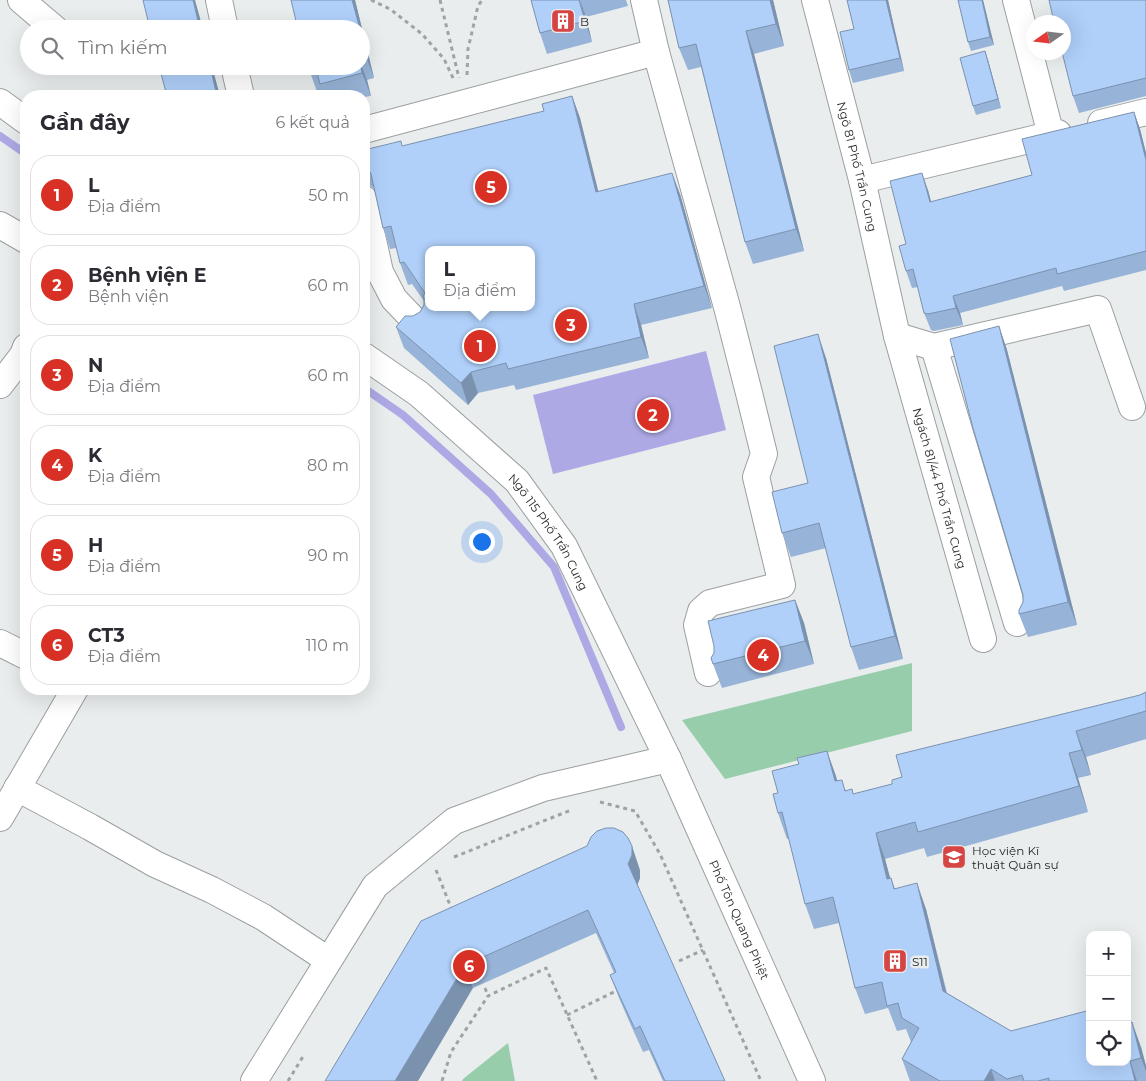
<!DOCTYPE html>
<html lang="vi">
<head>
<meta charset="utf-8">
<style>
  :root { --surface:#fff; --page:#f2f2f3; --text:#2b2b33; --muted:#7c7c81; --line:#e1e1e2; --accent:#d93025 }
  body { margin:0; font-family:Montserrat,sans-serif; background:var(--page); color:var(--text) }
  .controls { position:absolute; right:15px; bottom:15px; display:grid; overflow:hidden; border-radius:10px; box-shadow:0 5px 20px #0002 }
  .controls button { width:45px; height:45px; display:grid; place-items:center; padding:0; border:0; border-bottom:1px solid var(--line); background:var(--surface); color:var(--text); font:25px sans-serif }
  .compass { position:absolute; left:1026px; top:15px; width:45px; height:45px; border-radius:50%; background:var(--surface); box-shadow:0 5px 20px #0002; rotate:256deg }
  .you { position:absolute; left:481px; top:541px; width:18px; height:18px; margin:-12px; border:4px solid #fff; border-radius:50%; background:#1a73e8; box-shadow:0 0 0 8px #1a73e833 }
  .badge { display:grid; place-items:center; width:32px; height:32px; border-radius:50%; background:var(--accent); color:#fff; font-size:16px; font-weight:700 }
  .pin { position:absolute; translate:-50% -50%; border:2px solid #fff; box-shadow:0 1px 5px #0006 }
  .popup { position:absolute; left:425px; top:246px; width:110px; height:65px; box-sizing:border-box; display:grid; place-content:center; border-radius:10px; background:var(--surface); filter:drop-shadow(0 1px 4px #0005); font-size:16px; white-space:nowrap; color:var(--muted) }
  .popup b { font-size:19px; color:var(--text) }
  .popup::after { content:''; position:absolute; left:50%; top:100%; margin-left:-10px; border:10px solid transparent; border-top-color:var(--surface) }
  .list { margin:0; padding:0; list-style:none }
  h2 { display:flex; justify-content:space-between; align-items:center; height:65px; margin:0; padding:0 20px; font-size:21px }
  h2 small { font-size:16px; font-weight:400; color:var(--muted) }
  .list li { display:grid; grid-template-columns:32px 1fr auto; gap:15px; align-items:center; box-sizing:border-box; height:80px; margin:0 10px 10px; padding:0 10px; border:1px solid var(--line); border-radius:20px }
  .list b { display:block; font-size:19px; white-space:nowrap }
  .list p { margin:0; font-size:16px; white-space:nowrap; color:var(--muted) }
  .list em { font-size:16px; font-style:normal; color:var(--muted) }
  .icon { flex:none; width:28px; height:28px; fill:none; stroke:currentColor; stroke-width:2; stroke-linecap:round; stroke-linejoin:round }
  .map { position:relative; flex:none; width:1146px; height:1081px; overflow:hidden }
  .search { position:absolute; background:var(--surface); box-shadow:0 5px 20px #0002; left:20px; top:20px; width:350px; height:55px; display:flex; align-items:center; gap:12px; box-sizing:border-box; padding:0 18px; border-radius:28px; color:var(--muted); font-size:19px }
  .panel { position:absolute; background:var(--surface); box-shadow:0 5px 20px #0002; left:20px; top:90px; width:350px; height:605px; border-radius:20px }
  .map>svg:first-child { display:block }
  .green { fill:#98cdac }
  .water { fill:#ada9e5 }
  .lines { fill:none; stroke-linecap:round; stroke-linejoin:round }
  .stream { stroke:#ada9e5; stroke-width:8 }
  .minor-casing { stroke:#9b9fa0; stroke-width:28 }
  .path { stroke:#9fa3a3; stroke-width:3; stroke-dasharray:4 4; stroke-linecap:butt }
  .minor { stroke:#fff; stroke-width:26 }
  .wall { fill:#97b3d7 }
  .shaded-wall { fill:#7b92af }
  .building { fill:#b0d0fa; stroke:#7b92af; fill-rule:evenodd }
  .labels { text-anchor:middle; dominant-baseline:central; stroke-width:5; stroke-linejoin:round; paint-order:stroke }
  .poi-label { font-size:12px; fill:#262828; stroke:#e9edee; text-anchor:start }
  .street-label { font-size:12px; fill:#262828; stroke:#e9edee }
</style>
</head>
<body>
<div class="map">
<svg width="1146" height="1081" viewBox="0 0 1146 1081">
  <rect width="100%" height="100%" fill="#e9edee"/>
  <g class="green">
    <polygon points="912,663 912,731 725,779 682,720"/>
    <polygon points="508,1043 515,1081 462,1081 463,1079"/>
  </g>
  <polygon class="water" points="706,351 726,430 553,474 533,395"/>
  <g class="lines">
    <g class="stream">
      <polyline points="0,136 26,154"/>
      <polyline points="364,388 403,415 491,494 554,567 621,727"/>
    </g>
    <defs>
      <g id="minor">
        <polyline points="21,0 55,29"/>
        <polyline points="219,0 225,29"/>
        <polyline points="644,0 656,52 727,307 749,393 764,454 756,477 782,585 710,603 701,611 697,625 708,673"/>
        <path id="s1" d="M 815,0 L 862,180 L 897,336 L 983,639"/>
        <polyline points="1016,0 1051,135"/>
        <polyline points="234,66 241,96"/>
        <polyline points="0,102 26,121"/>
        <polyline points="1101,123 1146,112"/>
        <polyline points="364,130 656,52"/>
        <polyline points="862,180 1058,133"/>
        <polyline points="364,199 380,272 394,299 417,323"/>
        <polyline points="0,225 26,240"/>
        <polyline points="897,336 934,347 1098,309 1132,407"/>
        <polyline points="934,347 1017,623"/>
        <path id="s2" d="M 364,356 L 419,394 L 517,481 L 564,546 L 668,759 L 812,1081"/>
        <polyline points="0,385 23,355 26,347"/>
        <polyline points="0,643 26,656"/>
        <polyline points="17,788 90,827 155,864 212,890 263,917 328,960"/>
        <polyline points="0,818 75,689"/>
        <polyline points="254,1081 375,886 454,821 543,788 668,759"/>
      </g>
    </defs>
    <use href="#minor" class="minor-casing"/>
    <g class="path">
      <polyline points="371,0 390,9 422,34 444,59 454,80"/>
      <polyline points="440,0 459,78"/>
      <polyline points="467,75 468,49 478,6 482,0"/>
      <polyline points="600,802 635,811 660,854 761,1081"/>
      <polyline points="454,857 571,810"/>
      <polyline points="436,870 452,910"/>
      <polyline points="679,961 703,950"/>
      <polyline points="485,988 488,996"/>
      <polyline points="567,1015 614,992"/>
      <polyline points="288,1081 304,1055"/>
      <polyline points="442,1081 451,1052 488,996 546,968 597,1081"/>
    </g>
    <use href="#minor" class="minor"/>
  </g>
  <g class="wall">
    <polygon points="291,0 355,0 374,78 367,80 371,96 364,97 364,96 324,96 323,91 317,92 308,66 361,66 361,29"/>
    <polygon points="531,0 626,0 628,6 586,17 592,42 547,54 540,33"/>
    <polygon points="668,0 773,0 784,46 754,54 804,251 753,264 745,242 701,67 688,70 679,48"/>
    <polygon points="847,0 888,0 904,71 853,83 849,70 854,29"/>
    <polygon points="958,0 983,0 994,45 971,51 968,42"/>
    <polygon points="1146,0 1146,96 1079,113 1073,96"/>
    <polygon points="985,51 988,60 1001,108 976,115 973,106"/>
    <polygon points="572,96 580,118 598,192 680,194 712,308 641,325 649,358 516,390 514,385 478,393 468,405 404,348 396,327 420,312 424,305 424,301 412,284 408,285 400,263 397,248 390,249 383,228 374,188 368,185 364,185 364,150 403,146 544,111"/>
    <polygon points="1134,112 1140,129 1146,153 1146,270 1064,291 1062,286 960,313 963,325 934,331 931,330 924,313 918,287 912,288 906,271 906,244 928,190 931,202 1032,175"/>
    <polygon points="999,326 1007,350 1077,625 1028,637 1019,614 1023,602"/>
    <polygon points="826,358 903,659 859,670 851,647 826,548 791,557 782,533 808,483"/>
    <polygon points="795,600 804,623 814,664 722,688 713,664"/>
    <polygon points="1146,692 1146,739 1086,757 1091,775 1078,778 1088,812 927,857 924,848 885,859 890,878 891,878 895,889 926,909 947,993 1011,1031 1141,1047 1146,1066 1146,1081 910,1081 902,1059 911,1042 906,1029 897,1031 888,1008 865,1014 855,988 839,923 814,929 805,904 789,838 787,839 778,813 778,793 827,751 837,781 846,790 853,794 892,784 902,777 1140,695"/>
    <polygon points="640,870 640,878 637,886 725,1081 663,1081 649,1050 643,1052 629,1021 619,998 610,975 614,973 596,933 473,988 421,921"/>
  </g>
  <g class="shaded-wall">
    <polygon points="193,0 195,0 203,29 200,29"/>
    <polygon points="352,0 355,0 374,78 366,56 361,36 361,29 360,29"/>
    <polygon points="580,0 586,17 592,42 585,21"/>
    <polygon points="770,0 773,0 784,46 776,24"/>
    <polygon points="886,0 888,0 904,71 900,58"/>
    <polygon points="982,0 983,0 994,45 990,37"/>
    <polygon points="746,31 754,54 804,251 796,229"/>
    <polygon points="985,51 988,60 1001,108 998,99"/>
    <polygon points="361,65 367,80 371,96 362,73 361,66"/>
    <polygon points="210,66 212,66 220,96 217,96"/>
    <polygon points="572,96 580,118 604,214 596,192"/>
    <polygon points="1134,112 1140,129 1146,153 1146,160"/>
    <polygon points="672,173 680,194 712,308 704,286"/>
    <polygon points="922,173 928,190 936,220 930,202"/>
    <polygon points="953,296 960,313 963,325 956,308"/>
    <polygon points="634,304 641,325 649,358 641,337"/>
    <polygon points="999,326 1007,350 1077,625 1068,602"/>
    <polygon points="818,334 826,358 903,659 895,636"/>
    <polygon points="471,372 478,393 468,405 461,383"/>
    <polygon points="795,600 804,623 814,664 805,641"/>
    <polygon points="1076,731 1086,757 1091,775 1082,750"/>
    <polygon points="827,751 836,776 844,807 835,781"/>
    <polygon points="1069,753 1078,778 1088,812 1079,786"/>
    <polygon points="876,833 885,859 897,904 887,879"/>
    <polygon points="632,846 640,870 640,878 636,888 628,864"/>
    <polygon points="917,883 926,909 952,1017 943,991"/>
    <polygon points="465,965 473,988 418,1081 395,1081"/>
    <polygon points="1132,1022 1141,1047 1146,1066 1146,1071 1141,1058"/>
    <polygon points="1130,1061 1137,1081 1135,1081"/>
    <polygon points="991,1069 995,1081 984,1081"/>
  </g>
  <g class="building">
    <polygon points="143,0 193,0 200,29 150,29"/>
    <polygon points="291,0 352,0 360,29 298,29"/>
    <polygon points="531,0 579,0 585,21 540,33"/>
    <polygon points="668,0 770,0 776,24 746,31 796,229 745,242 696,44 679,48"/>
    <polygon points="847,0 886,0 900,58 849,70 840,32 854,29"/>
    <polygon points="958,0 982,0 990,37 968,42"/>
    <polygon points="1049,0 1146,0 1146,78 1073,96 1062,52 1064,52 1064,22 1054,22"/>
    <polygon points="361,36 366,56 361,57"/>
    <polygon points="985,51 998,99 973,106 960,58"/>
    <polygon points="159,66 210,66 217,96 167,96"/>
    <polygon points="308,66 361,66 362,73 320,84 316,68 309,70"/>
    <path d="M 572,96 L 596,192 L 672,173 L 704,286 L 634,304 L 641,337 L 508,369 L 506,363 L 471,372 L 461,383 L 396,327 L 405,316 L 413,316 L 420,312 L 424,305 L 424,298 L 423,296 L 425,293 L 404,262 L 400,263 L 391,226 L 383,228 L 371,174 L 367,167 L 364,165 L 364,150 L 401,141 L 402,146 L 544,111 L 542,104 ZM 429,250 L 531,250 L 531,307 L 429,307 Z"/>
    <polygon points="1134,112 1146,160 1146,251 1057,274 1056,268 953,296 956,308 928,314 924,313 913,269 906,271 899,246 906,244 890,181 922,173 930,202 1032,175 1022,139"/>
    <polygon points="999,326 1068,602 1019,614 1019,610 1023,602 1023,595 973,428 950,339"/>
    <polygon points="818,334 895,636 851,647 819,523 782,533 772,492 808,483 774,346"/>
    <polygon points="795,600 805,641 713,664 711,658 714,653 714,646 708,621"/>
    <polygon points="1146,692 1146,711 1076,731 1082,750 1069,753 1079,786 918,832 915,822 876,833 887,879 891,878 894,889 917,883 943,991 1011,1031 1090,1010 1090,1062 1127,1062 1127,1023 1132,1022 1141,1058 1130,1061 1135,1081 1049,1081 1049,1078 1038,1081 1024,1081 1022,1075 1007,1079 991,1069 984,1081 940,1081 902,1059 919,1028 902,1018 898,1003 887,1006 882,982 855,988 833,897 805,904 782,812 778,813 773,794 778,793 772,771 799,764 797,758 827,751 835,781 842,780 845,791 852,789 853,794 892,784 892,780 902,777 896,755 1140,695"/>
    <polygon points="606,828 614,828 623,832 628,838 632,846 632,855 628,864 725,1081 665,1081 640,1026 635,1029 620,997 610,975 616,972 588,910 465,965 395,1081 325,1081 421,921 587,846 591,837 597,831"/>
  </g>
  <defs>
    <symbol id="building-square" viewBox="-11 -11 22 22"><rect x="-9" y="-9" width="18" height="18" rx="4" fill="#d44543" stroke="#e9edee"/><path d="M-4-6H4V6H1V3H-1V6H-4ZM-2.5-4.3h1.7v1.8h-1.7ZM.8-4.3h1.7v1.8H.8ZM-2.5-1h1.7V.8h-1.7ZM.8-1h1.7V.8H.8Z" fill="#fff"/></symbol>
    <symbol id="university-square" viewBox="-11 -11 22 22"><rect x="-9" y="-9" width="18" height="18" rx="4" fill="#d44543" stroke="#e9edee"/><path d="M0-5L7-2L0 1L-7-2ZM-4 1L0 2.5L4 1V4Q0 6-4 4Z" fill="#fff"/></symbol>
  </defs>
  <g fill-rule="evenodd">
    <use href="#building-square" x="549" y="7" width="28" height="28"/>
    <use href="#university-square" x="940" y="843" width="28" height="28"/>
    <use href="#building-square" x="881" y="947" width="28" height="28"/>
  </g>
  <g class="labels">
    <g class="poi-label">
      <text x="580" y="21">B</text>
      <text x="972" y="850">Học viện Kĩ<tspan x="972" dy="14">thuật Quân sự</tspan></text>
      <text x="912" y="961">S11</text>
    </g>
    <g class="street-label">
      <text stroke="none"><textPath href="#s1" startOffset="172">Ngõ 81 Phố Trần Cung</textPath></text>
      <text stroke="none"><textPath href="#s1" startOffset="504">Ngách 81/44 Phố Trần Cung</textPath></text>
      <text stroke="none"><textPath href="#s2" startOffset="258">Ngõ 115 Phố Trần Cung</textPath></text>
      <text stroke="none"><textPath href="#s2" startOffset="691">Phố Tôn Quang Phiệt</textPath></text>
    </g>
  </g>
</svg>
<div class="controls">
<button>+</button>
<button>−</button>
<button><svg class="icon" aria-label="locate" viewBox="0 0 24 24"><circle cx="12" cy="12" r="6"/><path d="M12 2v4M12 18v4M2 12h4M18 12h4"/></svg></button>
</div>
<svg class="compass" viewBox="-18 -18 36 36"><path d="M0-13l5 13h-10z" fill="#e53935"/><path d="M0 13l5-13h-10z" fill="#7c7c81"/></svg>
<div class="you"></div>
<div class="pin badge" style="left:480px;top:346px">1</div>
<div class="popup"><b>L</b>Địa điểm</div>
<div class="pin badge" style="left:653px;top:415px">2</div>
<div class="pin badge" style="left:571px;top:325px">3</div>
<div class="pin badge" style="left:763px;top:655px">4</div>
<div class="pin badge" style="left:491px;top:187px">5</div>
<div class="pin badge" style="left:469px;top:966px">6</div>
<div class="search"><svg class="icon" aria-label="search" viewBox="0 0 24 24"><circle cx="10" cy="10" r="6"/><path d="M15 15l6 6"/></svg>Tìm kiếm</div>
<section class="panel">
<h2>Gần đây<small>6 kết quả</small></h2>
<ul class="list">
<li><span class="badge">1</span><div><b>L</b><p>Địa điểm</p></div><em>50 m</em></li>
<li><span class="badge">2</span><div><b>Bệnh viện E</b><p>Bệnh viện</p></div><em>60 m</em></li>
<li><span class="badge">3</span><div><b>N</b><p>Địa điểm</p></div><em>60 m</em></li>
<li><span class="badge">4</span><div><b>K</b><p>Địa điểm</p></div><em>80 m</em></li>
<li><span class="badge">5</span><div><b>H</b><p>Địa điểm</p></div><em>90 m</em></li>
<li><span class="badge">6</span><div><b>CT3</b><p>Địa điểm</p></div><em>110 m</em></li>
</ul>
</section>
</div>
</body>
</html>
